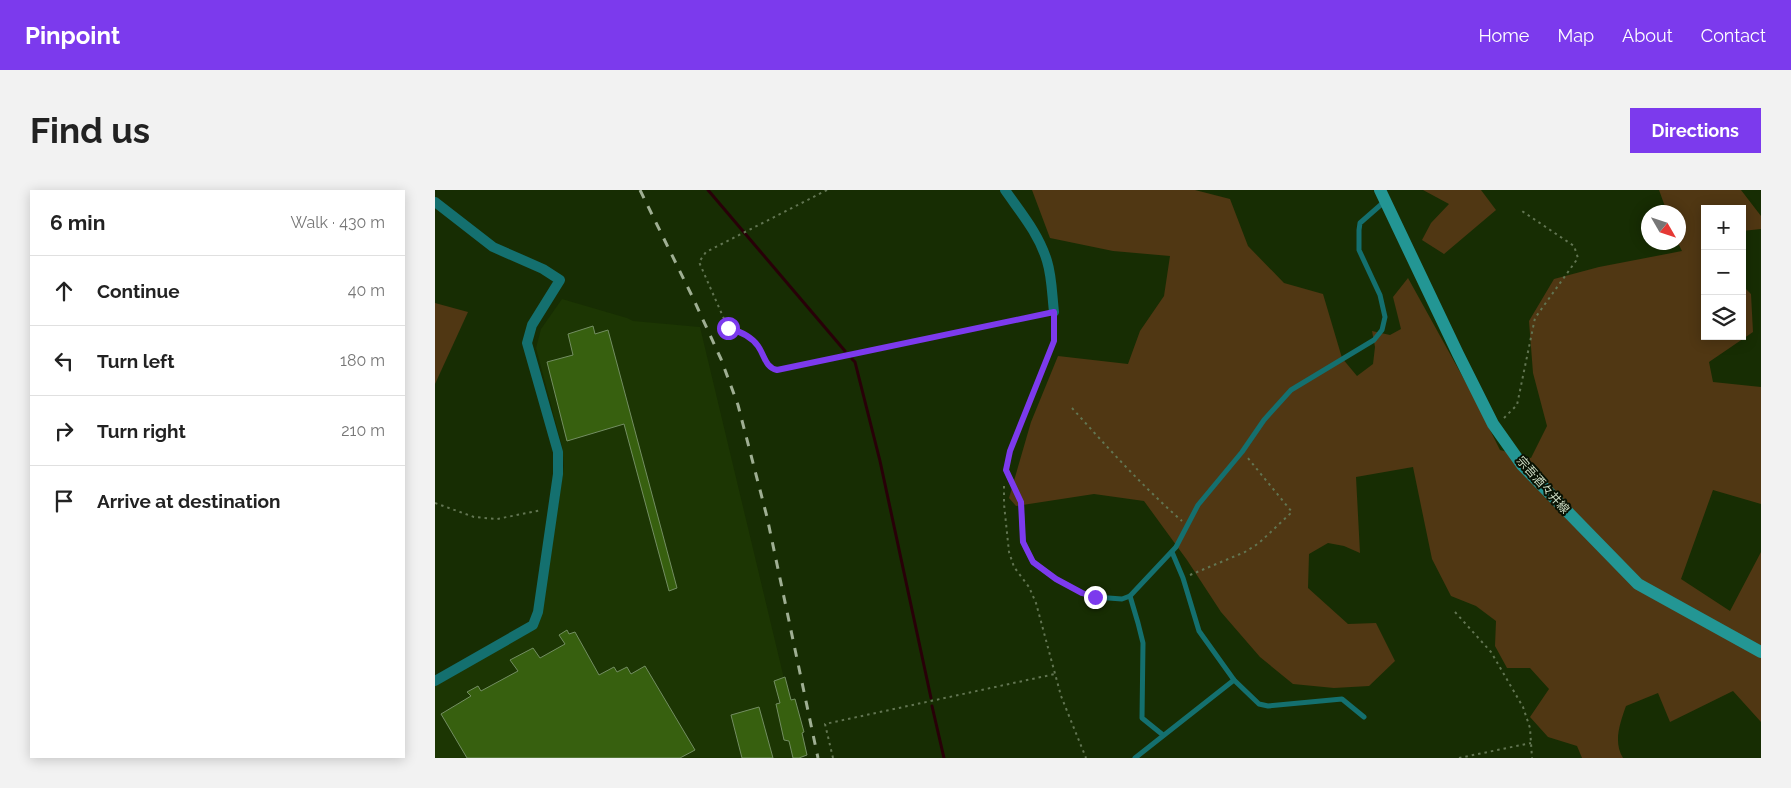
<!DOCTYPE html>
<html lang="en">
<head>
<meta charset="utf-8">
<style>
  :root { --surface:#fff; --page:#f2f2f2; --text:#222; --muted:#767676; --line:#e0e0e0; --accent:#7c3aed }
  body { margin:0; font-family:Raleway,"Noto Sans JP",sans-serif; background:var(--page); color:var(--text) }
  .controls { position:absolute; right:15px; top:15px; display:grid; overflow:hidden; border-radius:0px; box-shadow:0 2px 12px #0003 }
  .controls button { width:45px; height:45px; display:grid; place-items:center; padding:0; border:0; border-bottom:1px solid var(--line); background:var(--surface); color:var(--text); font:25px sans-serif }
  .compass { position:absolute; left:1206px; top:15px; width:45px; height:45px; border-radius:50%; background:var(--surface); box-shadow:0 2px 12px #0003; rotate:129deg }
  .stop { position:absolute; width:15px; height:15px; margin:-11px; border:4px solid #7c3aed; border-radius:50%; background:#fff }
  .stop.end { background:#7c3aed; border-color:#fff; box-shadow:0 1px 5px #0008 }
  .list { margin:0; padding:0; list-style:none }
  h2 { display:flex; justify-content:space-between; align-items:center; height:65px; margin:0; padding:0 20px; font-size:21px }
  h2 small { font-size:16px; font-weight:400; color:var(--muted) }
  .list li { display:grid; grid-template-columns:32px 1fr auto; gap:15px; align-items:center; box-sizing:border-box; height:70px; padding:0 20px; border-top:1px solid var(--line) }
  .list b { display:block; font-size:19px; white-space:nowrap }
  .list em { font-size:16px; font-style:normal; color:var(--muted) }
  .icon { flex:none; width:28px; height:28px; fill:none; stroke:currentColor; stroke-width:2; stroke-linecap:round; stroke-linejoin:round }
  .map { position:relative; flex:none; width:1326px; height:568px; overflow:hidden; border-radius:0px }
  header { display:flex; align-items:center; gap:30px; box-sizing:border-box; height:70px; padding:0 25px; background:var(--accent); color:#fff }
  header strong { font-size:24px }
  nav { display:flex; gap:28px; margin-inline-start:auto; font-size:18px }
  .intro { display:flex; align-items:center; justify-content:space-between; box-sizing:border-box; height:120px; padding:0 30px }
  h1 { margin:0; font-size:35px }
  .button { padding:12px 22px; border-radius:0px; background:var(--accent); color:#fff; font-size:18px; font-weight:700 }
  main { display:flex; gap:30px; padding:0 30px }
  aside { flex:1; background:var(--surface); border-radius:0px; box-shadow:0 2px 12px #0003 }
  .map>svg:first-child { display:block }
  .built { fill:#1c3603 }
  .green { fill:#503713 }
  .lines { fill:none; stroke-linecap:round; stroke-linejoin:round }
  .stream { stroke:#280008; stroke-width:3 }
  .building { fill:#37600f; stroke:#738e62 }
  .path { stroke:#627552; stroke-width:2; stroke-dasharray:2.5 4; stroke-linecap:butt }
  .service { stroke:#14706f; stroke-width:5 }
  .minor { stroke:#14706f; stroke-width:10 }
  .secondary { stroke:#239694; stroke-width:12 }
  .rail { stroke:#9faf93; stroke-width:3; stroke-dasharray:9 9; stroke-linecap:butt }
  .route { stroke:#7c3aed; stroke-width:6 }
  .labels { text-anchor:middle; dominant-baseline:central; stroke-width:4; stroke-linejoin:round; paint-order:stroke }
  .street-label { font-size:12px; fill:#cfdec6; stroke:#091203 }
</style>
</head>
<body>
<header>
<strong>Pinpoint</strong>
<nav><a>Home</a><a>Map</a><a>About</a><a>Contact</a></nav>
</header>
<div class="intro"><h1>Find us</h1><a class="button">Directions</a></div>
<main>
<aside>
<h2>6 min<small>Walk · 430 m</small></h2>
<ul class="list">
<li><svg class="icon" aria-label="ahead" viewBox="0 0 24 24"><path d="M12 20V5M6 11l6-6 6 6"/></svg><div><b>Continue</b></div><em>40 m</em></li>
<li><svg class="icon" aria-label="left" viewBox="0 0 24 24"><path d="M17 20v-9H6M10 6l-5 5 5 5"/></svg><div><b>Turn left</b></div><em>180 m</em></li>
<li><svg class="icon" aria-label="right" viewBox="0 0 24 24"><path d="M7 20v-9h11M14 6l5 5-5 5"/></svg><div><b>Turn right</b></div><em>210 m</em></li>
<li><svg class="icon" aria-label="arrive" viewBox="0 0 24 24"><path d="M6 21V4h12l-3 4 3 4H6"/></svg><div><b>Arrive at destination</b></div></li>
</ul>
</aside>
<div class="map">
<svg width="1326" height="568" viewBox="0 0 1326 568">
  <rect width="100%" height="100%" fill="#172d03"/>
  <polygon class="built" points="127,109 192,128 198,131 265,137 368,568 0,568 0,495 98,439 107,422 129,276 127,256 101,158 106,139"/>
  <g class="green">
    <path d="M 597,0 L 760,0 L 795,9 L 813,56 L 849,93 L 888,104 L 907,168 L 922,186 L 938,174 L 940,157 L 937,141 L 955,145 L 966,139 L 958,107 L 973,88 L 1035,200 L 1065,260 L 1096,268 L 1112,236 L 1098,183 L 1094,131 L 1119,89 L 1164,77 L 1247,61 L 1243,53 L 1244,22 L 1232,22 L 1224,0 L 1306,0 L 1326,26 L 1326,39 L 1307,41 L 1307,19 L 1270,19 L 1270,146 L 1307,146 L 1307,95 L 1316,104 L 1318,142 L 1274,172 L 1278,192 L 1326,197 L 1326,314 L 1278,300 L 1246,389 L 1295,421 L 1326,362 L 1326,532 L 1298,501 L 1235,532 L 1223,503 L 1191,516 C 1185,533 1178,552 1188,568 L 1147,568 L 1142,556 L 1113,547 L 1095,527 L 1114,499 L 1095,478 L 1072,478 L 1060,456 L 1061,431 L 1041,416 L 1016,406 L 997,369 L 978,277 L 921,287 L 925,363 L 909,356 L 893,353 L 874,364 L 873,398 L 913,434 L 941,433 L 960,471 L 934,496 L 899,498 L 858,494 L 825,467 L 786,422 L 752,370 L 709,311 L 659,304 L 581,316 L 574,308 L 596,232 L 623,166 L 693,174 L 705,141 L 729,106 L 735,66 L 678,61 L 615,48 Z"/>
    <polygon points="988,0 1046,0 1061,20 1009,64 987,50 996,33 1014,14"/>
    <polygon points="0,113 33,122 0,194"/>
  </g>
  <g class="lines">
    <g class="stream">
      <polyline points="273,0 410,161"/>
      <polyline points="417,169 420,172 445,271 496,508"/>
      <polyline points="497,516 509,568"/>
    </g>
  </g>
  <g class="building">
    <polygon points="158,136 160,144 173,140 242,398 234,401 189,234 132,251 112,172 138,165 133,144"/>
    <polygon points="132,440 134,444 140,442 164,485 179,477 182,482 192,477 196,484 210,476 260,560 245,568 32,568 6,524 36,506 32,502 43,496 46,501 83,481 75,470 98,458 105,468 130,454 124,445"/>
    <polygon points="350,487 356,510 360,509 369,542 367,543 372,565 364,568 358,568 354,551 349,550 341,514 345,513 339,491"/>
    <polygon points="324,517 338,568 307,568 296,525"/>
  </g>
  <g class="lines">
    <g class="path">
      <path d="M 392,0 L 271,62 L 264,72 L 293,138 C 304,141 316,146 323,156 C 330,166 330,177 342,180 L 608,124"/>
      <path d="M 637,218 C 672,257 707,296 747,331"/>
      <polyline points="1069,228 1082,215 1100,128 1143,68 1139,56 1084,19"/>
      <polyline points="573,272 575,261 619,151 619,133"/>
      <polyline points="569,296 569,314 574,362 579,377 594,397 601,413 626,506 651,568"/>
      <polyline points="0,313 39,327 62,329 107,320"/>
      <polyline points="755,385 810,362 824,353 857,322 812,267"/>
      <polyline points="1020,422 1056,462 1088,517 1095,538 1097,568"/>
      <polyline points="398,568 390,534 620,484"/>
      <polyline points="1024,568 1096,553"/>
    </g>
    <g class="service">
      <polyline points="571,280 586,312 588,352 598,372 621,389 647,403 660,407 687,409 695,406 741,357 763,315 807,262 829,230 856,200 939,150 947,140 950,127 945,105 924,60 924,40 925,33 949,12"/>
      <polyline points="737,362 748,388 764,441 799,490 824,514 833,516 907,509 929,527"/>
      <polyline points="695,406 703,433 708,453 707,528 728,545"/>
      <polyline points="700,568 799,490"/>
    </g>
    <g class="minor">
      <path d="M 570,0 C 586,23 604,44 612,71 C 617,87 617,105 619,122"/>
      <polyline points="0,12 58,57 108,79 125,90 97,135 92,153 123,262 123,284 103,422 98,435 0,491"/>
    </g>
    <polyline class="secondary" points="945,0 1023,164 1058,234 1087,275 1203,394 1326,462"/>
    <polyline class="rail" points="205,0 258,108 286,169 303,215 332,327 383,568"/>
  </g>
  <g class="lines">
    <path class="route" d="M 293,138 C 304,141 316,146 323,156 C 330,166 330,177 342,180 L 619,122 L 619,151 L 575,261 L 571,280 L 586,312 L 588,352 L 598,372 L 621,389 L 647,403 L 660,407"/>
  </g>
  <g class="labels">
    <g class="street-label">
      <text transform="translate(1108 295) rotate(48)">宗吾酒々井線</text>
    </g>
  </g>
</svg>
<div class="controls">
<button>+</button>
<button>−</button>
<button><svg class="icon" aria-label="layers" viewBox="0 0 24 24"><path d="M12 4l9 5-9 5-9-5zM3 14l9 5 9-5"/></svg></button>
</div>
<svg class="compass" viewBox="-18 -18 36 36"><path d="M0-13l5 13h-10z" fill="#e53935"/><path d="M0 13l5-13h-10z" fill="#767676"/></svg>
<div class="stop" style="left:293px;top:138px"></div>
<div class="stop end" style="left:660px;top:407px"></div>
</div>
</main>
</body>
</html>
